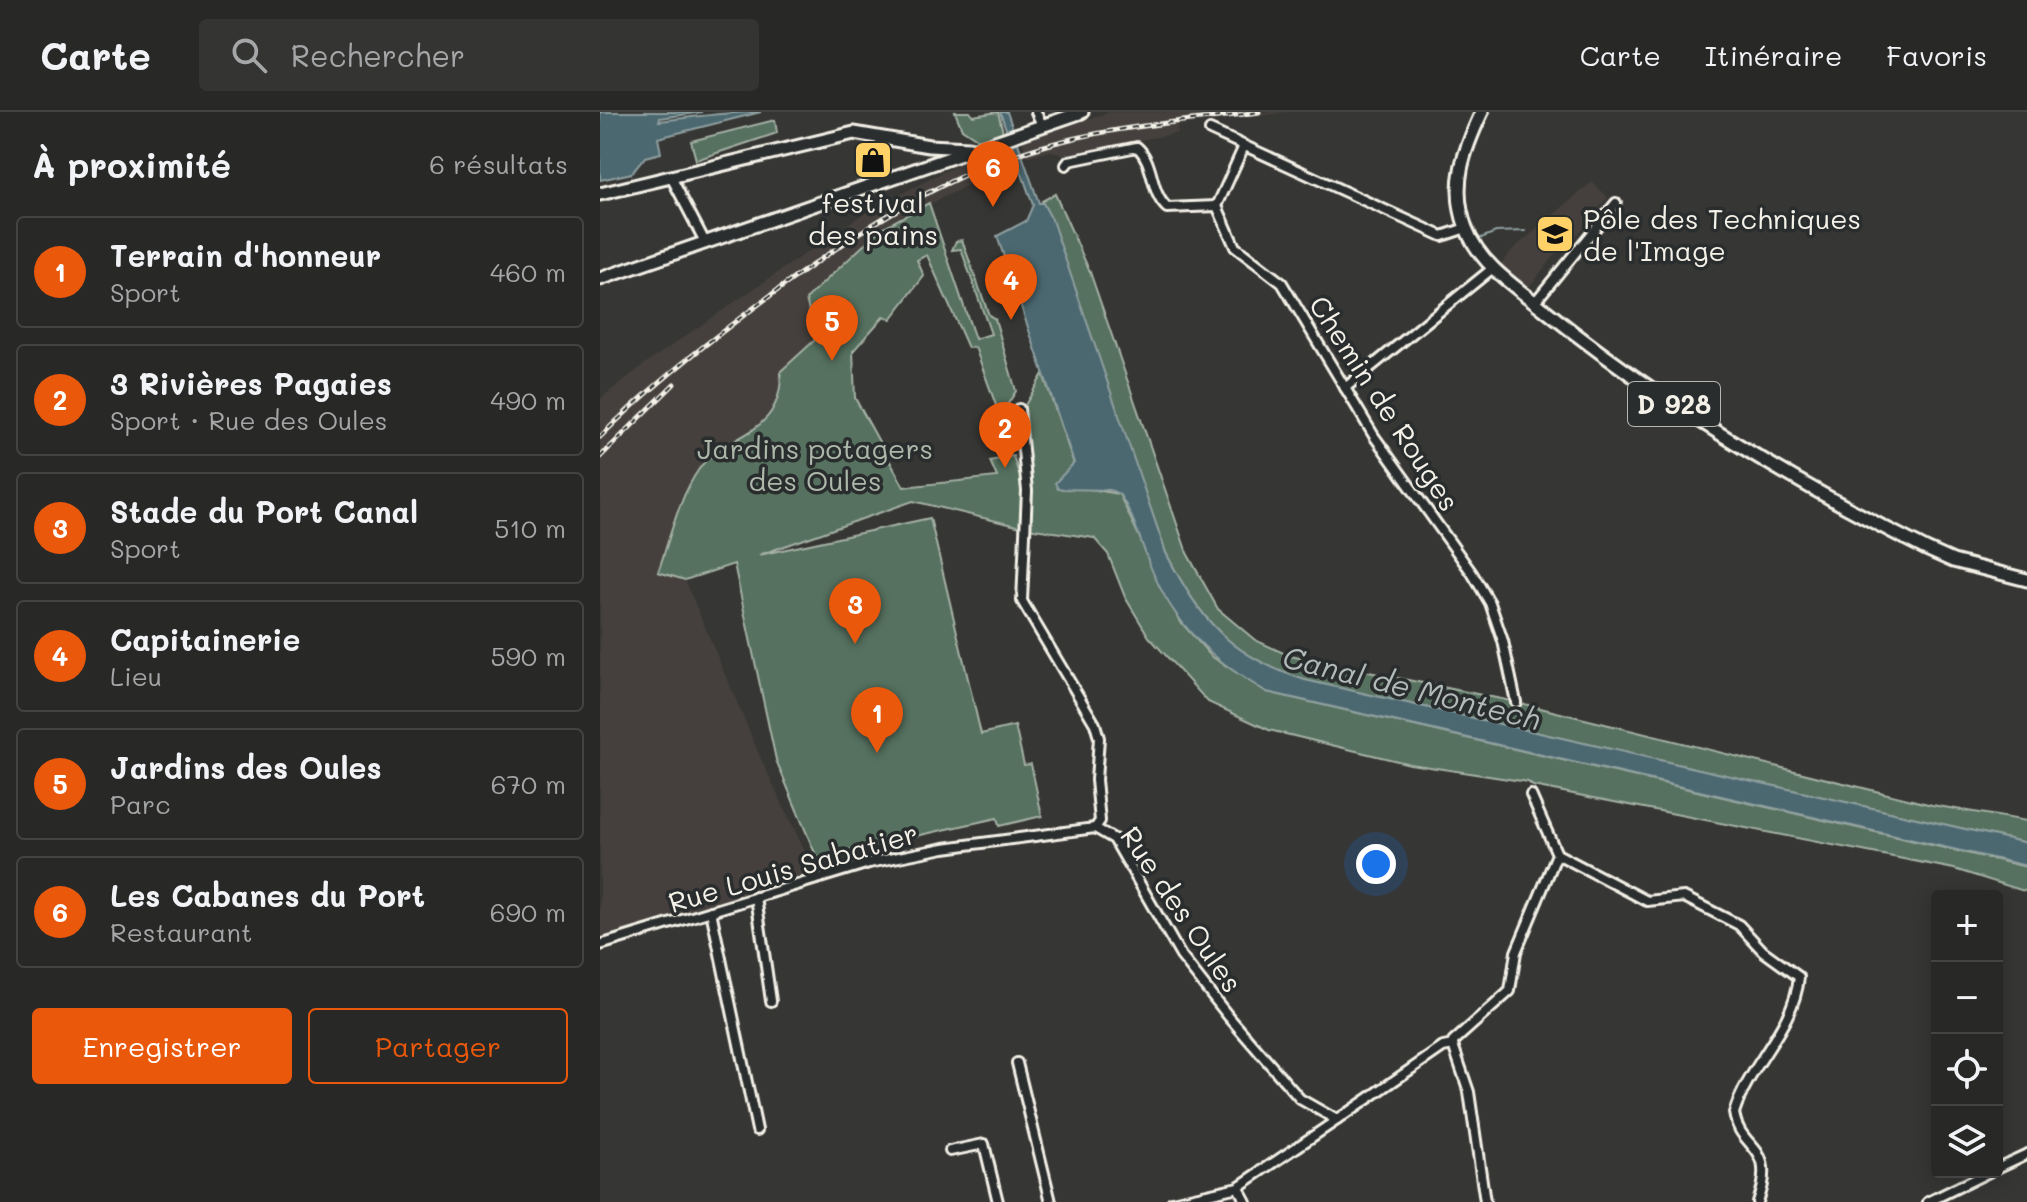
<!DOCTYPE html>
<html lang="fr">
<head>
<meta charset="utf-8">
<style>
  :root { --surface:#282827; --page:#343433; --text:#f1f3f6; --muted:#a5a6a7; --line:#444; --accent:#ea580c }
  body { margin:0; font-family:Mali,sans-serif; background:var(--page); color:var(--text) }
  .controls { position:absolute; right:24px; bottom:24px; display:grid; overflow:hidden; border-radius:8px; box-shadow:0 4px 20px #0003 }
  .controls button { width:72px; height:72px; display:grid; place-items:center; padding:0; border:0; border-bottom:2px solid var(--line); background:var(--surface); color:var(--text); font:40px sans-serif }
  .you { position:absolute; left:776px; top:752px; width:28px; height:28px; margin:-20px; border:6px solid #fff; border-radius:50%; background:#1a73e8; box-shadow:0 0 0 12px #1a73e833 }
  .badge { display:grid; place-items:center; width:52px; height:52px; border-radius:50%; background:var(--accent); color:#fff; font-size:26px; font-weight:700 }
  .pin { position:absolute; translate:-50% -66px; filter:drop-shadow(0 2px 4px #0008) }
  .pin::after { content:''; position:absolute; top:42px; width:28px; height:24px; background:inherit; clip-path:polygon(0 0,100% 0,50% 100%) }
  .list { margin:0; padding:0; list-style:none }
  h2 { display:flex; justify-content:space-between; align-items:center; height:104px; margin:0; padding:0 32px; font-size:34px }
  h2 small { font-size:26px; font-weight:400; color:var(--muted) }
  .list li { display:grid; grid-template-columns:52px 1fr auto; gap:24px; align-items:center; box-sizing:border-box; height:112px; margin:0 16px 16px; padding:0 16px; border:2px solid var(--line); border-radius:8px }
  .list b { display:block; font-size:30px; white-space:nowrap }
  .list p { margin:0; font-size:26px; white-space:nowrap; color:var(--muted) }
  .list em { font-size:26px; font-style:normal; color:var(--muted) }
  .actions { display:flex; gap:16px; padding:24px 32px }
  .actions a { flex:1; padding:18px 0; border:2px solid var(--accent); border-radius:8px; text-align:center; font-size:28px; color:var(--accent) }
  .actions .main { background:var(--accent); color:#fff }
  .icon { flex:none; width:44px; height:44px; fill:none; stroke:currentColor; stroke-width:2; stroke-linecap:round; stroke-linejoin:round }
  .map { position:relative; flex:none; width:1427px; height:1090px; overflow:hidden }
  header { display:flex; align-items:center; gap:48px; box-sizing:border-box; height:112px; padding:0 40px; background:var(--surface); border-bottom:2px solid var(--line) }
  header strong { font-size:38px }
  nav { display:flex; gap:44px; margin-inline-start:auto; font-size:28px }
  .search { width:560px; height:72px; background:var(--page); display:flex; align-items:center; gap:20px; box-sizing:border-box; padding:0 28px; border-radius:8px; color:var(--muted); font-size:30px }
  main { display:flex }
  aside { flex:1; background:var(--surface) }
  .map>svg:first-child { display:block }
  .built { fill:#44413c }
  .green { fill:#56715f; stroke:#a5b1a4; stroke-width:2 }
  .water { fill:#4c6870; stroke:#8f9fa0; stroke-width:2 }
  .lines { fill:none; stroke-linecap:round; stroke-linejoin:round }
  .stream { stroke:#8f9fa0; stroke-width:2 }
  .minor-casing { stroke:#f4f1e8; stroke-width:14 }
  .major-casing { stroke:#f4f1e8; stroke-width:17 }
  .minor { stroke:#2a2d2e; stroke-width:8 }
  .major { stroke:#2a2d2e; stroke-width:11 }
  .rail-casing { stroke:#f4f1e8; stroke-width:5 }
  .rail { stroke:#2a2d2e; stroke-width:2; stroke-dasharray:6; stroke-linecap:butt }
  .labels { text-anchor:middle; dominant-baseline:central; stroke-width:7; stroke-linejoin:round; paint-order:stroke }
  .shield { fill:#2a2d2e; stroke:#b7b6b0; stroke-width:2 }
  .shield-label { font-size:26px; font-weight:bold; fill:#f4f1e8 }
  .poi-label { font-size:28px; fill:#f4f1e8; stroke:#2a2d2e }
  .street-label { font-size:28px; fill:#f4f1e8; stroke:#2a2d2e }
  .park-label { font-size:28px; fill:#adb7aa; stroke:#2a2d2e }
  .water-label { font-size:30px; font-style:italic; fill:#b1bab8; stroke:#2a2d2e }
</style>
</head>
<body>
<header>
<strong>Carte</strong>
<div class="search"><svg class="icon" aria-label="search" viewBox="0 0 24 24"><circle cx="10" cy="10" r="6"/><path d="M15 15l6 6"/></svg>Rechercher</div>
<nav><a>Carte</a><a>Itinéraire</a><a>Favoris</a></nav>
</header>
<main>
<aside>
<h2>À proximité<small>6 résultats</small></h2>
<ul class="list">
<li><span class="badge">1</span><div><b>Terrain d'honneur</b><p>Sport</p></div><em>460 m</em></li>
<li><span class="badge">2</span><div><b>3 Rivières Pagaies</b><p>Sport · Rue des Oules</p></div><em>490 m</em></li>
<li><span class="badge">3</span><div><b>Stade du Port Canal</b><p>Sport</p></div><em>510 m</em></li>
<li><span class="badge">4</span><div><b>Capitainerie</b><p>Lieu</p></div><em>590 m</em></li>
<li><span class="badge">5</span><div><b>Jardins des Oules</b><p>Parc</p></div><em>670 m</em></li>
<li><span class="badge">6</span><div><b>Les Cabanes du Port</b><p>Restaurant</p></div><em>690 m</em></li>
</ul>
<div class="actions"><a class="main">Enregistrer</a><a>Partager</a></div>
</aside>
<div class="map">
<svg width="1427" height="1090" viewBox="0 0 1427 1090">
  <rect width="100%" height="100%" fill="#363634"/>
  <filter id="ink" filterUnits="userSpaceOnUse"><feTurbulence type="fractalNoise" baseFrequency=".0125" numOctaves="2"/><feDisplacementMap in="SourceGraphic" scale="16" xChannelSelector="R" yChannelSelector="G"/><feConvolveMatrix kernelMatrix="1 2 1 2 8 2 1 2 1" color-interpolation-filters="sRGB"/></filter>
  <g filter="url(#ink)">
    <g class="built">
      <polygon points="509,0 690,0 577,13 578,21 462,43 451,39 427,45 422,29"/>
      <polygon points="408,34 414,50 282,116 209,183 206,187 216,227 181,259 181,273 173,298 152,319 102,353 59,460 85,468 162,649 209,748 217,757 155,782 0,829 0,287 46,251 264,101 359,52"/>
      <polygon points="992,70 1008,85 975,125 967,127 929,175 901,152 912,138"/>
    </g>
    <g class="green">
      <polygon points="355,0 370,0 373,4 398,0 403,20 380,29 362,17"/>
      <polygon points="175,8 177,21 96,48 91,29"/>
      <path d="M 455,82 L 490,160 L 587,441 L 618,497 L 655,528 L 690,544 L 916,590 L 1332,693 L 1427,709 L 1427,731 L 704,568 C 630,544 601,509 566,441 L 442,89 Z"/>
      <path d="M 329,91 L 375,227 L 391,222 L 361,137 L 352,138 L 356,129 L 362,128 L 389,203 L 395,207 L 416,279 L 406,295 L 398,299 L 375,235 L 368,236 L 327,143 L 317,148 L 324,164 L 291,207 L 284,204 L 253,239 L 255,286 L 304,375 L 397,365 L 390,349 L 413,344 L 419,362 L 426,361 L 425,416 L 313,389 L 159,443 L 330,406 L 381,622 L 415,614 L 424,653 L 431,652 L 442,704 L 399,714 L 397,706 L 217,746 L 176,648 L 134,452 L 85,468 L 58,460 C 70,426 78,387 99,357 C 126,319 182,327 181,259 L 216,227 L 206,187 L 282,116 Z"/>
      <polygon points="443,262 474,352 456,371 519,382 579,508 611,544 667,580 1427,755 1427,780 1354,757 933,674 928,670 810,652 669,618 608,590 549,525 525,485 508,442 494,426 427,416 429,351 424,295"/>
    </g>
    <g class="water">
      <path d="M 0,0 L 102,0 L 60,6 L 59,9 C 95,5 123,0 161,0 L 58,26 L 61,41 L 45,45 L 32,61 L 0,68 Z"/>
      <path d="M 400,0 L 407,0 L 439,91 L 443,91 L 452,108 L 566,441 C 601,509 630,544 705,568 L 1427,731 L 1427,754 L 667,580 C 614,550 574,513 551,456 C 541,432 534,403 519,382 L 510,378 L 458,377 L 455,371 L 474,351 L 397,124 L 426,109 L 433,93 Z"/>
    </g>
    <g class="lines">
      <polyline class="stream" points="881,126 896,120 926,119"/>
      <defs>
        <g id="minor">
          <polyline points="436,0 442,13"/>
          <polyline points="610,18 842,124 866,116"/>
          <polyline points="644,34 617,94 635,135 682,171 774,324 872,461 890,491 903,529 916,590"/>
          <path d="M 466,53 L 469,49 L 537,35 C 555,51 549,79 567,96 L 617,94"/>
          <polyline points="71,65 105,130"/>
          <polyline points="935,190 1016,91"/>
          <polyline points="745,276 893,156"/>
          <polyline points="419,297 427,379 422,489 495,612 499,626 496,668 500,709 495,716 514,727 581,844 629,905 700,987 737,1008 843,935 853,933 853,930 910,879 916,840 957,742 931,683"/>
          <path d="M 957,742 L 1047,789 L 1084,785 L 1139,813 L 1163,839 L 1199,865 C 1194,916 1149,952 1134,1001 C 1140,1040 1178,1031 1157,1090"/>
          <polyline points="156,785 171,889"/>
          <polyline points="111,799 157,1018"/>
          <polyline points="0,833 269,751 344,736 495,716"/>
          <polyline points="853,933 869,980 885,1090"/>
          <polyline points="417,951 451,1090"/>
          <polyline points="350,1039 384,1032 398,1090"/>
          <polyline points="1397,1056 1427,1042"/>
          <polyline points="638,1075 646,1090"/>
          <polyline points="572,1090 638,1075 737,1008"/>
          <polyline points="1328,1090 1389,1060"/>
        </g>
        <g id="major">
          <path d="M 882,0 C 864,38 850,74 866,116 C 880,153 916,175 945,198 C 1062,292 1193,370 1326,437 L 1353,449 L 1427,468"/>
          <polyline points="0,82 254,21 329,34 369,36"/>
          <polyline points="0,167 482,0"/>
        </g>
      </defs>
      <use href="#minor" class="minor-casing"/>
      <use href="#major" class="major-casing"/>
      <use href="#minor" class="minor"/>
      <use href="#major" class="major"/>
      <defs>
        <g id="rail">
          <path d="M 0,325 C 50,275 106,231 163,189 C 247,126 335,66 437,36 C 509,14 585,10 659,0"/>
          <polyline points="0,345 74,272"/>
        </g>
      </defs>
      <use href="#rail" class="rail-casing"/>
      <use href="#rail" class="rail"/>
    </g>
  </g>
  <defs>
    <symbol id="shop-square" viewBox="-11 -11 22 22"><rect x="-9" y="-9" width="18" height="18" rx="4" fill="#ffd166" stroke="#2a2d2e"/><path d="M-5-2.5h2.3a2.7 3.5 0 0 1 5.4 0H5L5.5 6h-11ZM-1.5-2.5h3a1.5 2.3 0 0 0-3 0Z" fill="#111"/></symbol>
    <symbol id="university-square" viewBox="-11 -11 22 22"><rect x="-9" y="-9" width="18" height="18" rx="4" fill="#ffd166" stroke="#2a2d2e"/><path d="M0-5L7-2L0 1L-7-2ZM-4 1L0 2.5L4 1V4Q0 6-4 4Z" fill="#111"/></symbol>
  </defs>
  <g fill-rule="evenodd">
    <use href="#shop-square" x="251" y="26" width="44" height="44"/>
    <use href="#university-square" x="933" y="100" width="44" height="44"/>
  </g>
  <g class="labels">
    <rect class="shield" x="1028" y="270" width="92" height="44" rx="6"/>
    <g class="shield-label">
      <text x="1074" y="292">D 928</text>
    </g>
    <g class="poi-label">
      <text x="273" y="90">festival<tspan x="273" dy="32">des pains</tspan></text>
      <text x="983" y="106" text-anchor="start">Pôle des Techniques<tspan x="983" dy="32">de l'Image</tspan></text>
    </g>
    <g class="street-label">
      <text transform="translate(785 291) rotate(57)">Chemin de Rouges</text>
      <text transform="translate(193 755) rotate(-16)">Rue Louis Sabatier</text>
      <text transform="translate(582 797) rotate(56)">Rue des Oules</text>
    </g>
    <g class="park-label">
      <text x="215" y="336">Jardins potagers<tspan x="215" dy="32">des Oules</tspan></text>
    </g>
    <g class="water-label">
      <text transform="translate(812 575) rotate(14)">Canal de Montech</text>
    </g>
  </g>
</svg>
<div class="controls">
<button>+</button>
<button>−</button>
<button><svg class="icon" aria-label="locate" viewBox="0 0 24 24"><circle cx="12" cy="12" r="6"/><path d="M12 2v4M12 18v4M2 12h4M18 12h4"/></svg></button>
<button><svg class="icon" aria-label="layers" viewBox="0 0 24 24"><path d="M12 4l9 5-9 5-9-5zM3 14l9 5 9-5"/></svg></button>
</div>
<div class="you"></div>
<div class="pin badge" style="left:277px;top:641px">1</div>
<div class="pin badge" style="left:405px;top:356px">2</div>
<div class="pin badge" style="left:255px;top:532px">3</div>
<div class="pin badge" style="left:411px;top:208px">4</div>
<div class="pin badge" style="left:232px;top:249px">5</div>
<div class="pin badge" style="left:393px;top:95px">6</div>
</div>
</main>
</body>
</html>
